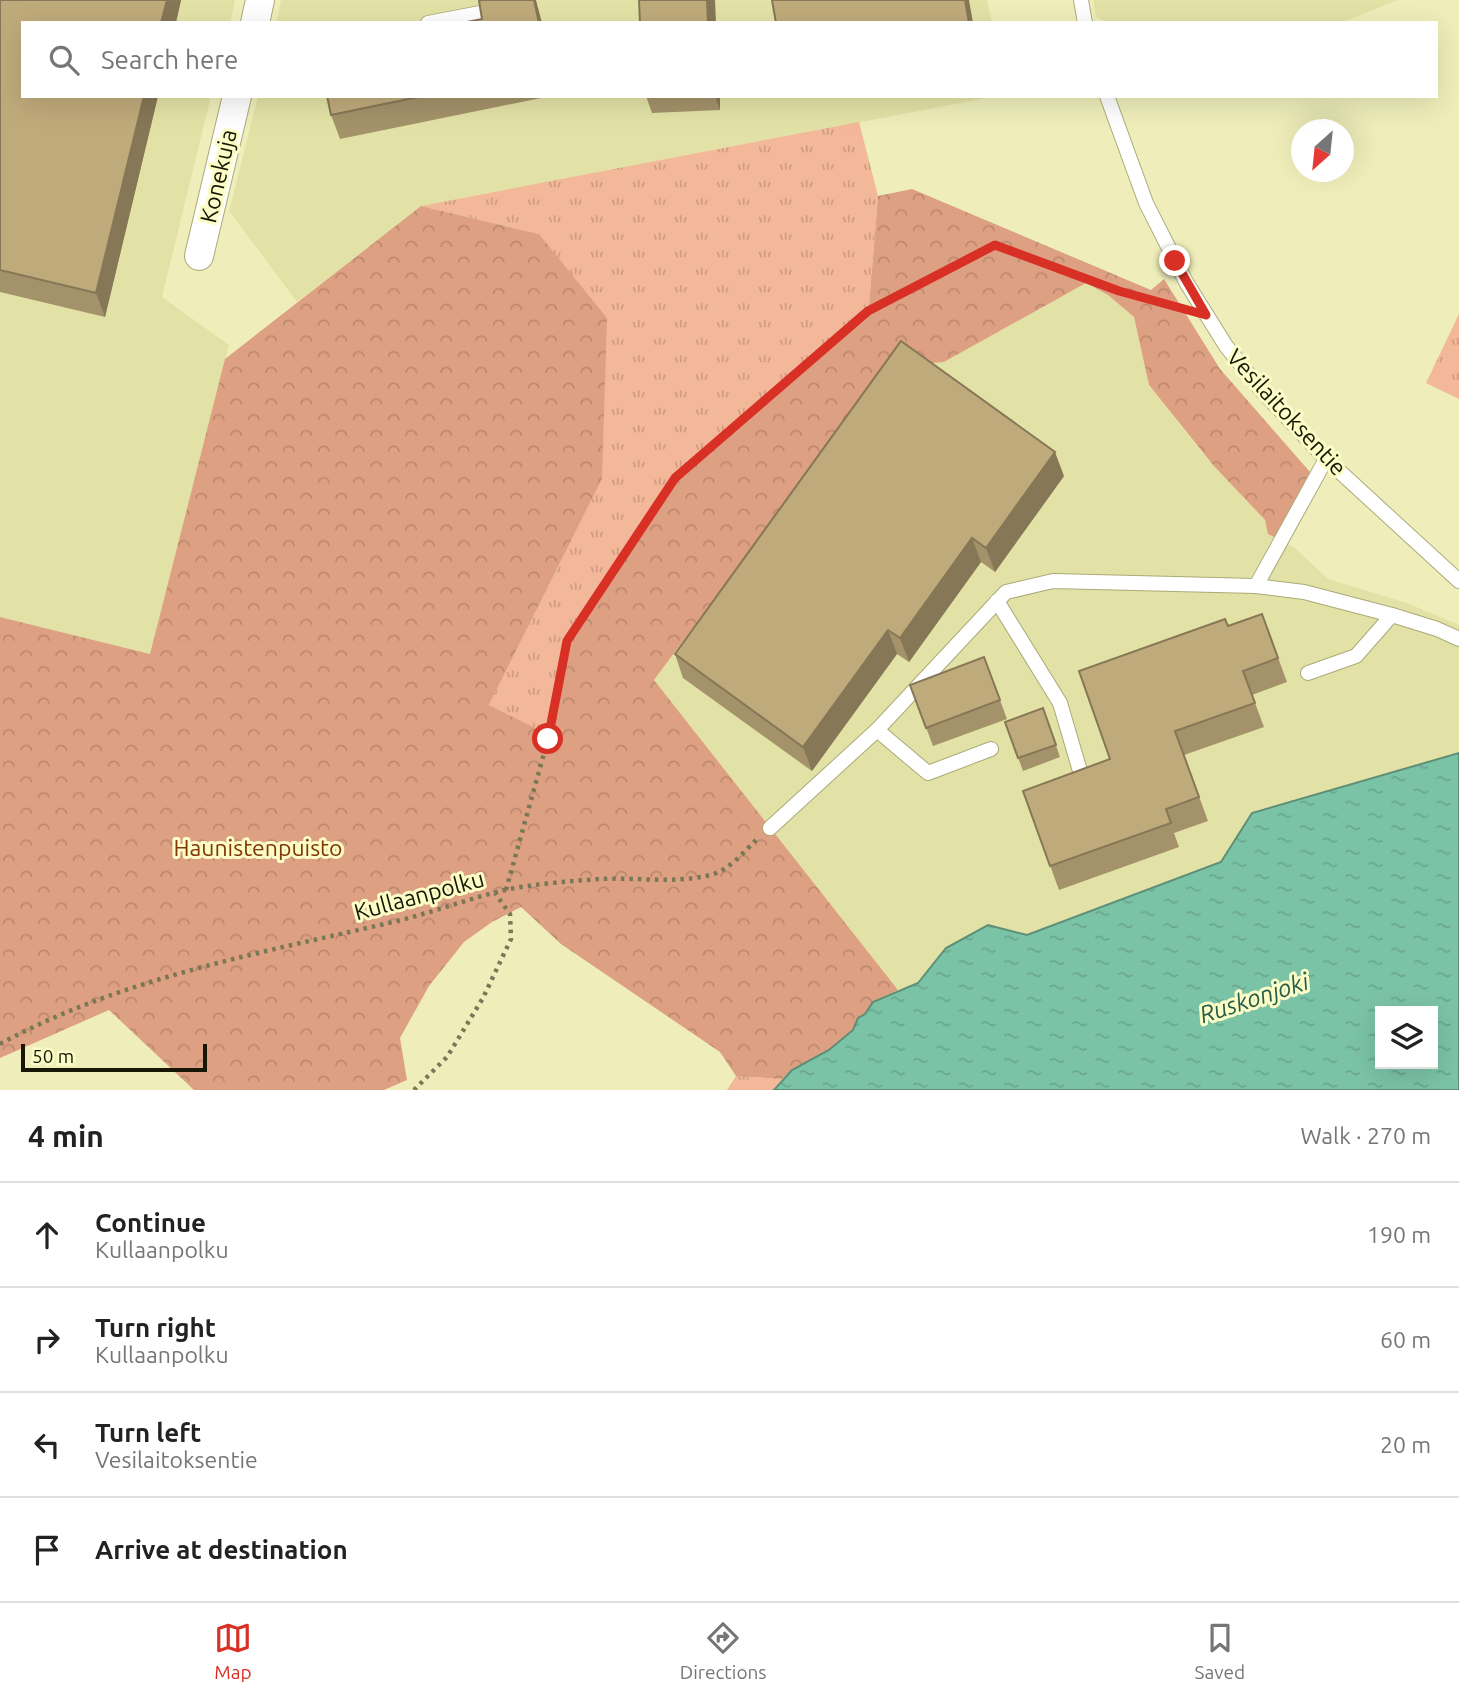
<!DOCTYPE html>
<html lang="en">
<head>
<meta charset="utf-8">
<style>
  :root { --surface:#fff; --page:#f6f6f6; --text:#222; --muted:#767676; --line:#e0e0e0; --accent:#d93025 }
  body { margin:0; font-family:Ubuntu,sans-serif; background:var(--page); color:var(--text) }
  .controls { position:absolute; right:21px; bottom:21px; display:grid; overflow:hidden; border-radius:0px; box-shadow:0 7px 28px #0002 }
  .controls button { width:63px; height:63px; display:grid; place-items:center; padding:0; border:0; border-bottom:2px solid var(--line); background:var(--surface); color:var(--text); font:35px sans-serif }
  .compass { position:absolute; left:1291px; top:119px; width:63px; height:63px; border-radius:50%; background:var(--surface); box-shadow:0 7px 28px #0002; rotate:207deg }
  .scale { position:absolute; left:21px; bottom:18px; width:186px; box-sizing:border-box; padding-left:7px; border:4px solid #181705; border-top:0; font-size:19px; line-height:24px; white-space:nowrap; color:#181705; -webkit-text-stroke:5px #fcfcc7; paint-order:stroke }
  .stop { position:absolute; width:21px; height:21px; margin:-16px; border:5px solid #d93025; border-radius:50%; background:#fff }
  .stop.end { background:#d93025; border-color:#fff; box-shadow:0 2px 7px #0008 }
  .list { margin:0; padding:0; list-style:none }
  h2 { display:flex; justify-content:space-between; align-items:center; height:91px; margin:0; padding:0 28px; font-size:30px }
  h2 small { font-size:23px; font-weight:400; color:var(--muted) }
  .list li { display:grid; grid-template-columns:46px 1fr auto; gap:21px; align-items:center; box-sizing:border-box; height:105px; padding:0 28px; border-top:2px solid var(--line) }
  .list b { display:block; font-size:26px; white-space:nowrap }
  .list p { margin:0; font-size:23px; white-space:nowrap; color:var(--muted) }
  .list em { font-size:23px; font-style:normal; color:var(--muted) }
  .icon { flex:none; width:38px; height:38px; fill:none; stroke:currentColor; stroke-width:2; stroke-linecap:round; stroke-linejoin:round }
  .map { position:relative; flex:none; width:1459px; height:1090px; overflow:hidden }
  .search { position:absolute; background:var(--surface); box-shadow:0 7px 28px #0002; left:21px; right:21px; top:21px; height:77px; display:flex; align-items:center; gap:18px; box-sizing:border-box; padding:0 24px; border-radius:0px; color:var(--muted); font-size:26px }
  .sheet { height:511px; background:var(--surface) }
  nav { display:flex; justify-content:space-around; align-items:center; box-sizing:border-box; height:98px; border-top:2px solid var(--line); background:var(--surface); font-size:19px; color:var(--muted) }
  nav a { display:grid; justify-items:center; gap:4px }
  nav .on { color:var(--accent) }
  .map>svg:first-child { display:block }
  .built { fill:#e3e2a6 }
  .grass { fill:url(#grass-tufts) }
  .forest { fill:url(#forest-crowns) }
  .water { fill:url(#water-ripples); stroke:#5d8f76; stroke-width:2; fill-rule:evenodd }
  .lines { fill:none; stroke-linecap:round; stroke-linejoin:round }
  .lane-casing { stroke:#abaa78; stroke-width:16 }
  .street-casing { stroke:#abaa78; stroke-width:30 }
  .path { stroke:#797856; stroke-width:4.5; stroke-dasharray:3.5 5; stroke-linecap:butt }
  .lane { stroke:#fff; stroke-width:14 }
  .street { stroke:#fff; stroke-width:28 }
  .wall { fill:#a4926a }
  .shaded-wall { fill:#867756 }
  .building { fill:#bfaa7b; stroke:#867756; stroke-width:2 }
  .route { stroke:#d93025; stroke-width:9 }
  .labels { text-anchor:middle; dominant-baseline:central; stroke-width:6; stroke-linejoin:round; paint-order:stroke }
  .street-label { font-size:23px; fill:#181705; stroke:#fcfcc7 }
  .park-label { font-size:23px; fill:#7f3706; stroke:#fcfcc7 }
  .water-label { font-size:24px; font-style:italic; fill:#255d4a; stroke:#fcfcc7 }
</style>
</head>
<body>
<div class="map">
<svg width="1459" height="1090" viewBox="0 0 1459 1090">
  <defs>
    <pattern id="grass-tufts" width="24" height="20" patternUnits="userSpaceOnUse" patternTransform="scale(1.75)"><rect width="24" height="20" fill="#f3b799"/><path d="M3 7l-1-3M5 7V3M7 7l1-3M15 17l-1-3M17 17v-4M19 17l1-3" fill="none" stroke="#d09d82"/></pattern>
    <pattern id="forest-crowns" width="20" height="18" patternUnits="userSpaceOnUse" patternTransform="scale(1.75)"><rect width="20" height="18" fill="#dda082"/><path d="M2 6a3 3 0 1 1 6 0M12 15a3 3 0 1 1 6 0" fill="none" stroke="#bd896f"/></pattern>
    <pattern id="water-ripples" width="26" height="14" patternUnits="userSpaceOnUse" patternTransform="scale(1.75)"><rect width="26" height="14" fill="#7bc3a7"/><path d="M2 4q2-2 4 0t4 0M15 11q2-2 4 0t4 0" fill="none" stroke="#6aa78e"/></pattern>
  </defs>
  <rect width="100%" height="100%" fill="#efeeba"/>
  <g class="built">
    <polygon points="0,0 235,0 230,23 23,23 23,96 211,96 162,297 229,345 150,654 0,617"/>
    <polygon points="281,0 987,0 992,23 276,23"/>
    <polygon points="1093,0 1397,0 1346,21 1106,22 1096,17"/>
    <polygon points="258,96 997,96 421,206 297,302 229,211"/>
    <polygon points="1086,283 1108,295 1134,317 1149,385 1203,454 1265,520 1269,534 1295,548 1328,579 1407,603 1459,625 1459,753 1252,813 1221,862 1027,935 988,925 946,948 918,983 898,990 654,680 879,378 910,365 944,362"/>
  </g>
  <g class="grass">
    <polygon points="859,122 878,196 869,306 675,478 567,641 554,738 489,705 602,479 539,234 421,206"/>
    <polygon points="1459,314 1459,399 1426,383"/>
    <polygon points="736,1076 782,1079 774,1090 727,1090"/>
  </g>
  <polygon class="forest" points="912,189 1151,290 1164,279 1220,369 1310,472 1282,541 1268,534 1265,520 1213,465 1149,385 1134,317 1108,295 1086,283 944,362 910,365 879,378 654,680 898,990 873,1002 865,1014 858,1018 853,1030 829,1050 792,1070 782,1079 736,1076 720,1052 561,944 521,907 492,922 464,942 429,986 400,1038 407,1080 384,1090 194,1090 109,1010 0,1058 0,617 150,654 225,359 421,206 539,234 607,318 602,479 489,705 553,737 567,641 675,478 869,306 878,196"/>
  <path class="water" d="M 1459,753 L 1459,1090 L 774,1090 L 792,1070 L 829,1050 L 853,1030 L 858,1018 L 865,1014 L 873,1002 L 918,983 L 946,948 L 988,925 L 1027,935 L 1221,862 L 1252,813 ZM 1380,1011 L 1433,1011 L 1433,1064 L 1380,1064 Z"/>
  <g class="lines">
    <defs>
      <g id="lane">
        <polyline points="1081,0 1085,23"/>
        <polyline points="428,23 496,10"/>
        <polyline points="1107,96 1146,203 1186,282 1226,346 1263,392 1326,459 1459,581"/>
        <polyline points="1256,586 1326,459"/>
        <polyline points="997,601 1060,703 1080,771"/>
        <polyline points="1308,673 1356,656 1392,615"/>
        <polyline points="877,730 928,773 991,749"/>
        <polyline points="770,828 877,730 1006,592 1053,581 1256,586 1304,592 1392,615 1437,629 1459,639"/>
      </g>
      <g id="street">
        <polyline points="255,23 260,0"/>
        <polyline points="199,256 237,96"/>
      </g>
    </defs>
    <use href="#lane" class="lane-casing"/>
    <use href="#street" class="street-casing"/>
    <g class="path">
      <polyline points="506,890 548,739 567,641 675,478 868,311 995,245 1120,291 1180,307"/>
      <path d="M 0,1044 C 121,978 260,953 393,922 C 431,913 467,899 505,890 C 532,884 571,881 600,879 C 636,877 675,884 710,875 C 728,871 744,852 756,840"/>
      <polyline points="414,1090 447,1057 483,998 511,939 510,914 495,893"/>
    </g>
    <use href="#lane" class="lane"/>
    <use href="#street" class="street"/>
  </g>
  <g class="wall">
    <polygon points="0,0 181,0 105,317 0,292"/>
    <polygon points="327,96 551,96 340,139 331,115"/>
    <polygon points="646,96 720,96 720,110 652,113"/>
    <polygon points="1064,476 995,572 981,562 909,662 897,654 812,771 683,678 675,654"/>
    <polygon points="1262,614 1287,682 1252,695 1264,727 1184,755 1208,821 1174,833 1179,847 1059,890 1023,791 1110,759 1228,626"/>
    <polygon points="984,657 1007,719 933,746 910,685"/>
    <polygon points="1043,708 1060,757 1023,771 1005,722"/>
  </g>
  <g class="shaded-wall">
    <polygon points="167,0 181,0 176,23 161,23"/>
    <polygon points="534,0 536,0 542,23 539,23"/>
    <polygon points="707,0 715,0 716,23 708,23"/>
    <polygon points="965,0 969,0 973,23 969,23"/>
    <polygon points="144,96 158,96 105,317 96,293"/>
    <polygon points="715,96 720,96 720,110"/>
    <polygon points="1055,452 1064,476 995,572 986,548"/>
    <polygon points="972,538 981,562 909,662 900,638"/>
    <polygon points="888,630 897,654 812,771 803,747"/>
  </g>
  <g class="building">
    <polygon points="0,0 167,0 161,23 23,23 23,96 144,96 96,293 0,270"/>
    <polygon points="482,0 534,0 539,23 462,23 482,19 479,1"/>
    <polygon points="639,0 707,0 708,23 640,23"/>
    <polygon points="772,0 965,0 969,23 776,23"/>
    <polygon points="327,96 423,96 331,115"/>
    <polygon points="901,341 1055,452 986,548 972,538 900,638 888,630 803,747 675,654"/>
    <polygon points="1262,614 1278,658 1243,671 1255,703 1175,731 1199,797 1166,809 1171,823 1050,866 1023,791 1110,759 1079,671 1225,619 1228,626"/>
    <polygon points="984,657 1000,700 926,728 910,685"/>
    <polygon points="1043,708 1056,745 1018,758 1005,722"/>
  </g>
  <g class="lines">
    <polyline class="route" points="548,739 567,641 675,478 868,311 995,245 1119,291 1206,315 1175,261"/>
  </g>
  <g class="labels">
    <g class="street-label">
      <text transform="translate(218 176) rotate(-77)">Konekuja</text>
      <text transform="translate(1287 412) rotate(47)">Vesilaitoksentie</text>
      <text transform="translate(419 895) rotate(-15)">Kullaanpolku</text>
    </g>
    <g class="park-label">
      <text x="258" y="847">Haunistenpuisto</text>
    </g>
    <g class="water-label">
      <text transform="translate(1254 998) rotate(-18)">Ruskonjoki</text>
    </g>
  </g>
</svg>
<div class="controls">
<button><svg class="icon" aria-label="layers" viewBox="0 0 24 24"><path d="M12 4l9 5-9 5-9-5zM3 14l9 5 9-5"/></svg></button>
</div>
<svg class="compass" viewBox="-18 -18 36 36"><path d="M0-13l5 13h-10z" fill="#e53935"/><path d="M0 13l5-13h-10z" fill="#767676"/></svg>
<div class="scale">50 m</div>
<div class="stop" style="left:548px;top:739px"></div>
<div class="stop end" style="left:1175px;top:261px"></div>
<div class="search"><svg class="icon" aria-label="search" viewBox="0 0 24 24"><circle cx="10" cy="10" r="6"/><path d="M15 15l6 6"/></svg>Search here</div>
</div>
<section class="sheet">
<h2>4 min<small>Walk · 270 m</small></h2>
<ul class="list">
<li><svg class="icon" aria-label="ahead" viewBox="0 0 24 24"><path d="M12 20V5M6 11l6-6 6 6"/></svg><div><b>Continue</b><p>Kullaanpolku</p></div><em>190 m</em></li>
<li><svg class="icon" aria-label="right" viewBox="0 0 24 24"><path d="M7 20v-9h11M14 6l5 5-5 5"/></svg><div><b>Turn right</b><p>Kullaanpolku</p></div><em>60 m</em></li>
<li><svg class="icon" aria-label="left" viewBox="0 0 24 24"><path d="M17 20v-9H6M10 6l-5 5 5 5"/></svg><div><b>Turn left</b><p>Vesilaitoksentie</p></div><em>20 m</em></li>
<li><svg class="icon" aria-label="arrive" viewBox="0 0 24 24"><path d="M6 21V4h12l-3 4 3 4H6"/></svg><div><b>Arrive at destination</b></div></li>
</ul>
</section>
<nav>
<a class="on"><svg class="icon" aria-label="map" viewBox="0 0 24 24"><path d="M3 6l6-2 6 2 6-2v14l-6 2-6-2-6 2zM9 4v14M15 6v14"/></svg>Map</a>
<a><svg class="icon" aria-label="directions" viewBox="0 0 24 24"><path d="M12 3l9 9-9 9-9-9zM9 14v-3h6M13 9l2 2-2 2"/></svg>Directions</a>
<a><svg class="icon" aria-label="saved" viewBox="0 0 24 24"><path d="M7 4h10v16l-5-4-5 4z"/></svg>Saved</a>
</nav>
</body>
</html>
